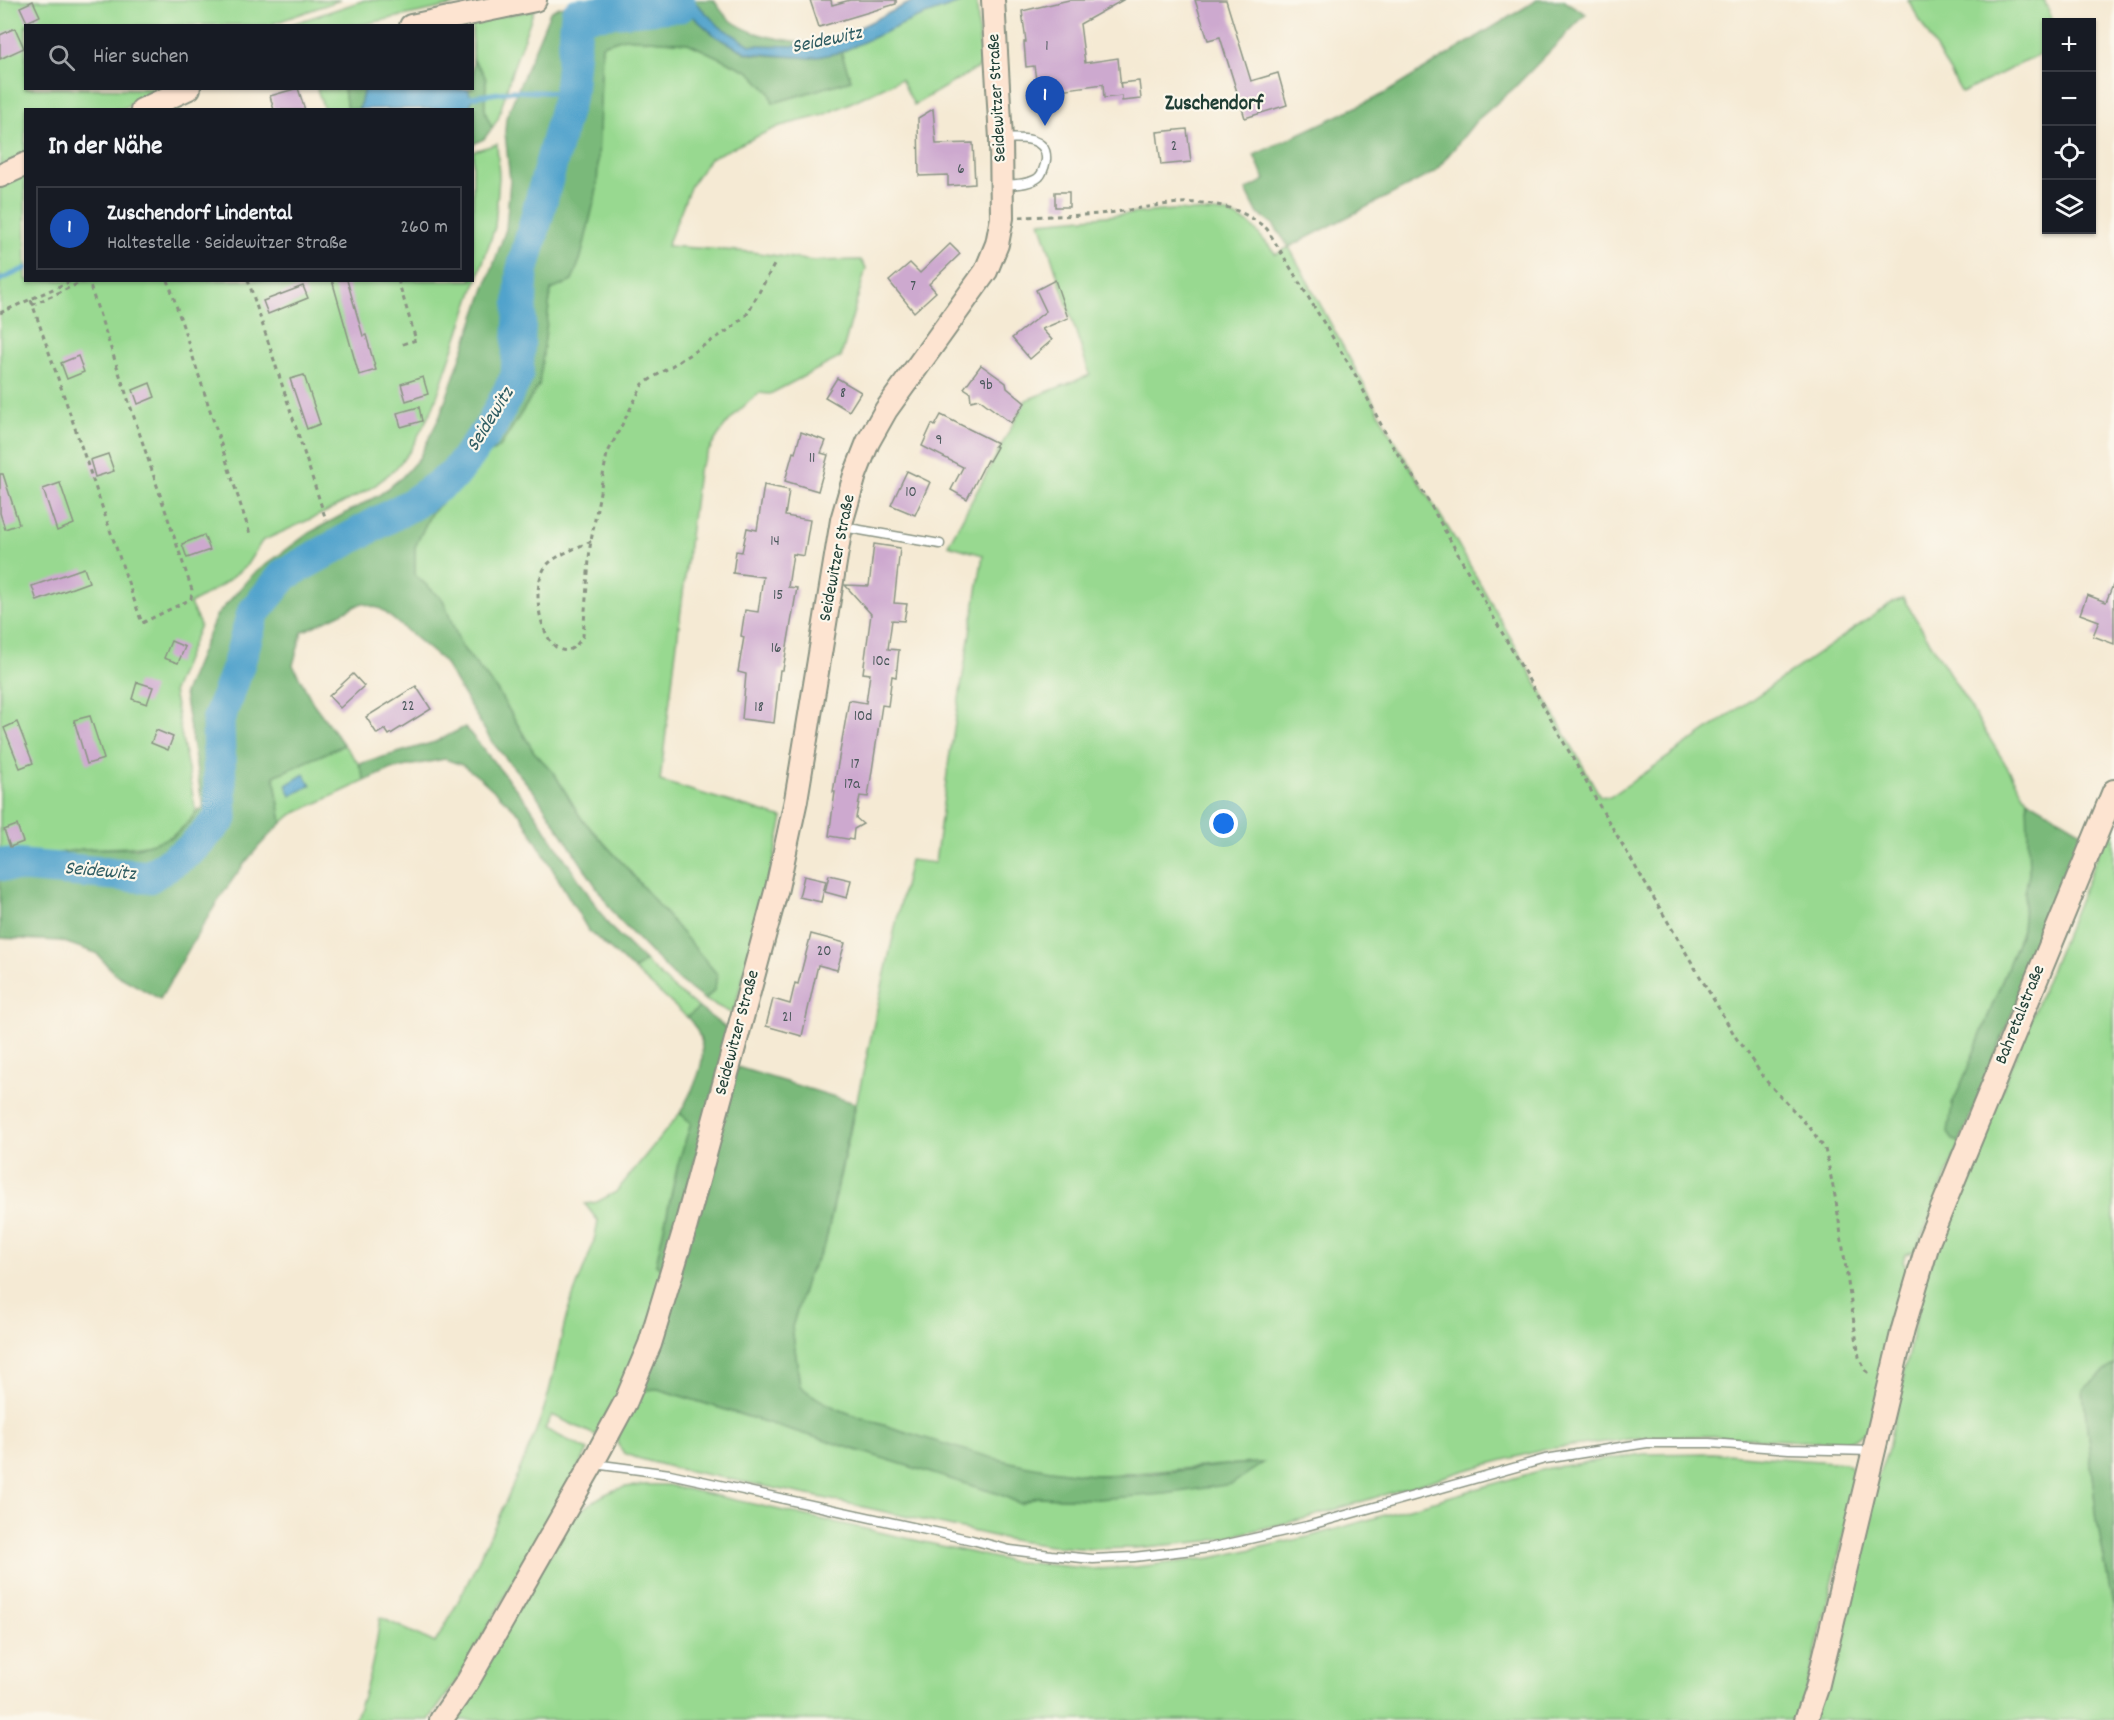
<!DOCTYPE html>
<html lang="de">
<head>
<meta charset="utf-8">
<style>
  :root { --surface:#171b24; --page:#20242c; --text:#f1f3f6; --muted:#9ea1a6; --line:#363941; --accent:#d690ce }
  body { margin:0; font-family:Dekko,sans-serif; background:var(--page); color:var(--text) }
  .controls { position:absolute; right:18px; top:18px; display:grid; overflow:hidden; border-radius:0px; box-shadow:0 2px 4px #0004 }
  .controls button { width:54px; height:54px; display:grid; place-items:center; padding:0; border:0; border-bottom:2px solid var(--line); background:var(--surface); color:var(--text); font:30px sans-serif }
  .you { position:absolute; left:1224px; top:824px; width:21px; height:21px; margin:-15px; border:4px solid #fff; border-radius:50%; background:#1a73e8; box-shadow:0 0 0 9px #1a73e833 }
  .badge { display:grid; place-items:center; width:39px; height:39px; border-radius:50%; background:var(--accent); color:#fff; font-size:20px; font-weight:700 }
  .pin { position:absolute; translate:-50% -50px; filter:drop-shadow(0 2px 3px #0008) }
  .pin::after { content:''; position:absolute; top:32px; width:21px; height:18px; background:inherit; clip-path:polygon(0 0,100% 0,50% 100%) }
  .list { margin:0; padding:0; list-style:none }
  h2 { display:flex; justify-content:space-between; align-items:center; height:78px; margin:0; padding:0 24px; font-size:26px }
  h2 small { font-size:20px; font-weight:400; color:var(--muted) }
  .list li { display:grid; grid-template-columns:39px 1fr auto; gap:18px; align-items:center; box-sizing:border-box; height:84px; margin:0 12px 12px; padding:0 12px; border:2px solid var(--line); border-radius:0px }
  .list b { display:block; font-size:22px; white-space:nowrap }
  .list p { margin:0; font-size:20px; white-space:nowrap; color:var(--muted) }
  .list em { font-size:20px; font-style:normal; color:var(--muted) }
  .icon { flex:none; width:33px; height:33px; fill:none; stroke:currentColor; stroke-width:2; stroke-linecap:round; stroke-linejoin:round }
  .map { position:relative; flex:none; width:2114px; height:1720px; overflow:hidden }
  .search { position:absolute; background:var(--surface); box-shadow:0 2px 4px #0004; left:24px; top:24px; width:450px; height:66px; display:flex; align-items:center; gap:15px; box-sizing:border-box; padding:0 21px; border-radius:0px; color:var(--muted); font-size:22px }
  .panel { position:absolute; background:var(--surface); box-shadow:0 2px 4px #0004; left:24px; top:108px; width:450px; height:174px; border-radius:0px }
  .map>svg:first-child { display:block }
  .green { fill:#98d990; stroke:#5c8b62; stroke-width:1.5 }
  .forest { fill:#7ab97a; stroke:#4c7b57; stroke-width:1.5 }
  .water { fill:#51a3cc; stroke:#387080; stroke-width:1.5 }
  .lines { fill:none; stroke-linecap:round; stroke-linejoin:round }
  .stream { stroke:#51a3cc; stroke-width:5 }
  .river { stroke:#51a3cc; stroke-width:33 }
  .building { fill:#cda9cf }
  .lane-casing { stroke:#8a9484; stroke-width:11 }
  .secondary-casing { stroke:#8a9484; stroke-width:26 }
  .path { stroke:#8a9484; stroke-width:3; stroke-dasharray:4.5 4.5; stroke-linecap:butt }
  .lane { stroke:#fff; stroke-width:8 }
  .secondary { stroke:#fde4d1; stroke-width:22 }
  .labels { text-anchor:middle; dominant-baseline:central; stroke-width:4.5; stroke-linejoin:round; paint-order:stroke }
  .number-label { font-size:15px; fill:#4a585b }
  .street-label { font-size:18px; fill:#1f3d34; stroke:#fbf7ec }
  .water-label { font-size:20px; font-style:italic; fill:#2e5c62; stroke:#fbf7ec }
  .quarter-label { font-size:21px; font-weight:bold; fill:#1f3d34; stroke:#fbf7ec }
</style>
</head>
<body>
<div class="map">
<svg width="2114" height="1720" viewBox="0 0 2114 1720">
  <rect width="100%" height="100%" fill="#fbf7ec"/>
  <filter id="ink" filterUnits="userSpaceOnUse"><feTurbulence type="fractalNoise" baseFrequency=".0167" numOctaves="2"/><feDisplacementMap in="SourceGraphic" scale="12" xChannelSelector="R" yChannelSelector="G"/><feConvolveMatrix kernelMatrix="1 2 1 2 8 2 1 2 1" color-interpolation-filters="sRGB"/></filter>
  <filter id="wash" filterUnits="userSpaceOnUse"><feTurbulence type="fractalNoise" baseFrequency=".008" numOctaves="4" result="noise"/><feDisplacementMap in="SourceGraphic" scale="24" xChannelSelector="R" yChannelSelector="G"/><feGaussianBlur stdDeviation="1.35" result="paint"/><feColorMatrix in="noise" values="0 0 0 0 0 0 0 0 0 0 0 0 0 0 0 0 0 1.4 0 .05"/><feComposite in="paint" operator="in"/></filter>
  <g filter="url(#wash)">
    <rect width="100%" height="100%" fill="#f5ead4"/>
    <g class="green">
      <polygon points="0,0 340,0 269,25 26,26 26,88 169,89 122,109 26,110 25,154 0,166"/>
      <polygon points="365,0 478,0 360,25 289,25"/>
      <path d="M 967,0 L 976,0 L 977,5 L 981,66 L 914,105 L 901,79 L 824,115 L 780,126 L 710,158 L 691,185 L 667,246 L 751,252 L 813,261 L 861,260 L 866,268 L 841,357 L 770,394 L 759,393 C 726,420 717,434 698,471 L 660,781 L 783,818 L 768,886 L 733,1014 L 705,1000 L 715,989 L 716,974 L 626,867 L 581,818 L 554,773 L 534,752 L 497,690 L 461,646 L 443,600 L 415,575 L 415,547 L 431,513 L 455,491 L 479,462 L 501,445 L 539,385 L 551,290 L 572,281 L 581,257 L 597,189 L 602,45 L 624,38 L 688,43 L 750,72 L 770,93 L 773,103 L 851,80 L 841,52 L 914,19 Z"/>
      <polygon points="1908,0 2044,0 2053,22 2046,22 2046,51 1962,93"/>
      <path d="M 534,10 L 512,71 L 498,119 L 492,128 C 490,122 485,115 485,109 C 483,84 494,82 473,60 L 472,26 L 448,26 Z"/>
      <polygon points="317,89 344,89 347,109 324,109"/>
      <path d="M 497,144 L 499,177 L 495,227 L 433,408 L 410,451 L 395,469 L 373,487 L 326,512 L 262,541 L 246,566 L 222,585 L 190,604 L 200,625 L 173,691 L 196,812 C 168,855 126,845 83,849 C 66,851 49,856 33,858 C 22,859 11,859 0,859 L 0,185 L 25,174 L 26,280 L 472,280 L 473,151 Z"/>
      <path d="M 1173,210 L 1228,213 L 1250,224 L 1276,254 L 1289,247 L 1395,442 L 1456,541 L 1600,796 L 1610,797 L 1890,604 L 1903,598 L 2027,799 L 2028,820 L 2029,873 L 2025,893 L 2022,930 L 1965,1075 L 1952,1105 L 1960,1142 L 1916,1251 L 1905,1254 L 1903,1262 L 1909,1271 L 1869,1428 L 1856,1439 L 1837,1443 L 1709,1436 L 1647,1437 L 1547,1449 L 1473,1468 L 1307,1518 L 1209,1541 L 1135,1548 L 1093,1549 L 1050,1546 L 1011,1540 L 823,1498 L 674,1468 L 637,1458 L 624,1453 L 618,1445 L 618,1432 L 641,1390 L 658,1389 L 999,1494 L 1021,1504 L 1036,1497 L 1097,1499 L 1262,1463 C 1207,1464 1153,1474 1098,1475 C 1035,1475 963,1450 903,1431 C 868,1420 828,1410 800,1386 L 792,1327 L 807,1277 L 825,1245 L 910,860 L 935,863 L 949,759 L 983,555 L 948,545 L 1026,400 L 1090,375 L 1040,222 Z"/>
      <polygon points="344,745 359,764 365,781 291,815 282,823 274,776"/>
      <polygon points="2114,815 2114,1364 2083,1390 2097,1521 2114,1610 2114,1720 1812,1720 1872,1491 1887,1453 1924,1280"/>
      <polygon points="645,961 672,987 699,1008 687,1017 634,970"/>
      <path d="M 680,1113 L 691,1123 L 678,1164 L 656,1264 L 665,1272 L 645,1339 L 618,1394 L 595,1435 L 552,1415 L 545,1429 L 588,1450 L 460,1676 L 429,1720 L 354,1720 C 369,1683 375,1657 380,1617 L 435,1643 C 463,1596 486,1546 508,1496 C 522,1464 537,1433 547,1399 C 555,1370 560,1340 568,1311 C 577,1280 594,1252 598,1221 L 585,1204 L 597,1202 L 616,1192 Z"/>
      <path d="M 1712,1453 L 1846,1463 L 1857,1473 L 1856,1485 L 1807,1688 L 1796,1720 L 452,1720 L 573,1516 C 610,1488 621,1483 668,1485 L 1009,1561 L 1095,1569 L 1136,1567 L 1211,1558 L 1308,1537 L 1549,1468 L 1644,1454 Z"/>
    </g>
    <g class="forest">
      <path d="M 615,0 L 674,0 L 662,1 L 636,15 L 672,11 L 691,15 L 717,37 L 748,54 L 812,58 L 841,52 L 851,80 L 773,103 L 770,93 L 750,72 L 688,43 L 624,38 L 602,45 L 597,189 L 581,257 L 572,281 L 551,290 L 539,385 L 501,445 L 479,462 L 455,491 L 431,513 L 415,547 L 415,575 L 443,600 L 461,646 L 497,690 L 534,752 L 554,773 L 581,818 L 626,867 L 717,974 L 715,989 L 705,1000 L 677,979 L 652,954 L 616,917 L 536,794 L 492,742 L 443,661 L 381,609 L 362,603 L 302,632 L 293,665 L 313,703 L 344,745 L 274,776 L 282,823 C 229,871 196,938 160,999 L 115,974 L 96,953 L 61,941 L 0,938 L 0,859 L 32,858 L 83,849 L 137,848 L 172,837 L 189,822 L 196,812 L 203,808 L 184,693 L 216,616 L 252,575 L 309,533 L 379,495 L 402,477 L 419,458 L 440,416 L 506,229 L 510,180 L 505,132 L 506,118 L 550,12 L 558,7 Z"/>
      <path d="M 685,0 L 714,0 C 718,6 723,14 729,19 C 751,37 783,39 811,44 L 792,46 L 750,45 L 720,27 L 697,4 Z"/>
      <polygon points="1537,0 1563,0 1586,14 1514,88 1476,121 1435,172 1289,247 1273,224 1258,214 1246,190 1265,180 1254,155 1384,94"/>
      <path d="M 473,60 C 494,82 483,84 485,109 C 485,115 490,122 492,128 L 484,139 L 473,144 L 472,110 L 468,109 L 472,101 L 468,89 L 472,88 Z"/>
      <polygon points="344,89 364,89 359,109 347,109"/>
      <polygon points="465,727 530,806 610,927 645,961 634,970 588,930 521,815 480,778 462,765 445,759 392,769 365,781 359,764 435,742"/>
      <polygon points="2027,799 2085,833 1960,1142 1953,1140 1948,1133 1952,1105 1965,1075 2022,930 2025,893 2029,873"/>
      <path d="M 699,1008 L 726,1028 L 729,1035 L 665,1272 L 656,1264 L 678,1164 L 691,1123 L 680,1113 C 697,1081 717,1048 687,1017 Z"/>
      <path d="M 737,1067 L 855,1103 L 825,1245 L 807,1277 L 792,1327 L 800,1386 C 827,1409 865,1419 899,1430 C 963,1450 1027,1471 1095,1475 C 1151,1478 1207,1464 1263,1463 L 1232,1484 L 1165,1494 L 1097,1499 L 1036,1497 L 1021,1504 L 999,1494 L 658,1389 L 641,1390 Z"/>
      <polygon points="2114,1364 2114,1610 2097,1521 2083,1390"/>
    </g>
    <g class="water">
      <polygon points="685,0 697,4 720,27 750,45 792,46 836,39 915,0 967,0 914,19 841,52 812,58 748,53 717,37 691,15 672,11 636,15 636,5"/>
      <polygon points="364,89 468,89 472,101 468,109 359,109"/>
      <polygon points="304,774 311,785 291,796 286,785"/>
    </g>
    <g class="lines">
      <g class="stream">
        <polyline points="465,98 512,91 570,93"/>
        <polyline points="0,280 26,268"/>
      </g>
      <polyline class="river" points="0,864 149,877 190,850 221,818 218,721 239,663 253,613 285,574 414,503 454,475 491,426 517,376 522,272 570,93 577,15 671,6 680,6"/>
    </g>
    <g id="blocks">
      <g class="building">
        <polygon points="810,0 831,0 832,5 850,0 896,0 896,4 819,27"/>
        <polygon points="1069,0 1123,0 1080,24 1085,63 1118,58 1121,89 1120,83 1139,81 1141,99 1122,101 1122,96 1104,98 1103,84 1038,93 1034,66 1026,67 1024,42 1026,42 1022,11"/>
        <polygon points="1195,0 1226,0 1251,81 1278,73 1287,105 1245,118 1220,37 1208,40"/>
        <polygon points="33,1 40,16 27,22 20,7"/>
        <polygon points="15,28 24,48 0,59 0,35"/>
        <polygon points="298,88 305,110 274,110 270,96"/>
        <polygon points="933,109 936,144 973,143 975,184 948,186 948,175 919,176 918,118"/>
        <polygon points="1187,129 1191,162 1161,165 1157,132"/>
        <rect x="1055" y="192" width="14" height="15"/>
        <polygon points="950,244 960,254 929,284 936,292 914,312 889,281 910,263 920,273"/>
        <polygon points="332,280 347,280 363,336 366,335 376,370 359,375"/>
        <polygon points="1055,280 1068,318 1042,329 1052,340 1030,359 1012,338 1046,311 1036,290"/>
        <polygon points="303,286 308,298 268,314 263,301"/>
        <polygon points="78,356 84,372 67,379 61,363"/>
        <polygon points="981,365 1006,383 1007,388 1025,403 1011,423 979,399 971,401 970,392 964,388"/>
        <polygon points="304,375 320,424 307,429 290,379"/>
        <polygon points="423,377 428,394 406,401 401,384"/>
        <polygon points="837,378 861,392 849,411 825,397"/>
        <polygon points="150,383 155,397 138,404 133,390"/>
        <polygon points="419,407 422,421 401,427 397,413"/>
        <polygon points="941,415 997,443 994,446 997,447 989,461 987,460 967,499 951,490 963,467 922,446 932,424 935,426"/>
        <polygon points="801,432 826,441 821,453 828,455 818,491 785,481 793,452 795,453"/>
        <polygon points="108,454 114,471 95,477 90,460"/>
        <polygon points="907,471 930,482 915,515 891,505"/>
        <polygon points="0,474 3,474 19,524 5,529 0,513"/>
        <polygon points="60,483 74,524 57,531 43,489"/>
        <polygon points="764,485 789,490 785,516 810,520 804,556 793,554 788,587 797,588 783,670 780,670 774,723 742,719 746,674 738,672 744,637 741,636 745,610 758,612 763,577 733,573 736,551 742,552 747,528 757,530"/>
        <polygon points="204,535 210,550 187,558 182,544"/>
        <polygon points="874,544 900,548 894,603 907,604 904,621 892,620 888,649 899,650 896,677 892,676 888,706 882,705 868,797 860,796 856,818 863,824 854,829 853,840 829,836 835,792 833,792 849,700 866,703 870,674 863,673 871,614 845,585 869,586"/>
        <polygon points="84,568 89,582 37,601 32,586"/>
        <polygon points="2113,585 2114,585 2114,644 2093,636 2099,621 2080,614 2087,595 2106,602"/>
        <polygon points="171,641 185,647 178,663 164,658"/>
        <polygon points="353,674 364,686 340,708 329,696"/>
        <polygon points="137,682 153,687 147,704 132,699"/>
        <polygon points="416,686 431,709 389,735 385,729 377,734 366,717"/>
        <polygon points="90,716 104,759 87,764 74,720"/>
        <polygon points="17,722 33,763 20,768 4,728"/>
        <polygon points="156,730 173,737 168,750 151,743"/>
        <polygon points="17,825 23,842 10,847 4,830"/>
        <polygon points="829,875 851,880 847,898 825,892"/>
        <polygon points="804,876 826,881 821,902 799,897"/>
        <polygon points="811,934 845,943 837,970 818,965 802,1036 766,1026 773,999 790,1004 795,983 798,984"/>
      </g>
    </g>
  </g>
  <g filter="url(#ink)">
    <use href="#blocks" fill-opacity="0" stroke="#8a9484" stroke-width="1.5"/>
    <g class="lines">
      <defs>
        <g id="lane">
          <path d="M 1002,139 C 1019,138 1048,136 1046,160 C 1045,165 1043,173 1039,177 C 1030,185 1013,184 1003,185"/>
          <polyline points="843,527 940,544"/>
          <polyline points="594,1464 670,1474 972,1540 1010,1550 1051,1555 1093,1559 1134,1557 1209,1548 1307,1526 1545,1459 1608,1449 1647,1443 1710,1443 1789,1449 1872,1451"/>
        </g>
        <g id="secondary">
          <polyline points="411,26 535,0"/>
          <polyline points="142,110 189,88"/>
          <polyline points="0,176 26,164"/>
          <polyline points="441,1720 468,1681 592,1464 626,1401 650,1344 686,1225 777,888 796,800 842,520 855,475 868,442 886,410 986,271 997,244 1002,218 1001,139 993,0"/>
          <polyline points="1806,1720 1817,1688 1903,1329 1929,1240 2114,791"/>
        </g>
      </defs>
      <use href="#lane" class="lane-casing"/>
      <use href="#secondary" class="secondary-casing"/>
      <g class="path">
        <path d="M 1020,217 C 1046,216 1073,216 1099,214 C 1161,208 1213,185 1267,229 L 1356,376 L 1391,444 L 1422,490 L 1599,805 L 1738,1041 L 1768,1083 L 1810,1128 L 1825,1149 L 1836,1201 L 1859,1357 L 1865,1370 L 1871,1374"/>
        <polyline points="168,280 250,534"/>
        <polyline points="248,280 326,520"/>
        <polyline points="398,280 416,340 400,345"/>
        <polyline points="31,300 142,623 191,599 192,590 88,280"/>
        <polyline points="32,305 86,280"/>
        <polyline points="0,313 73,280"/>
        <path d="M 591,541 C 579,547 554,556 546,566 C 523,597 554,685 583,636 L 590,547 L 591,541 L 607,454 L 643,384 L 730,329 L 747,314 L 774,265"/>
      </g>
      <use href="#lane" class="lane"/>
      <use href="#secondary" class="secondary"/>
    </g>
  </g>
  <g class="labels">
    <g class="number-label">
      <text x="1047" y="47">1</text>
      <text x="1174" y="147">2</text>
      <text x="961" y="170">6</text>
      <text x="913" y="287">7</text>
      <text x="986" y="386">9b</text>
      <text x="843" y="394">8</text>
      <text x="939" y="441">9</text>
      <text x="812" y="459">11</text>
      <text x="911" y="493">10</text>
      <text x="775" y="542">14</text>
      <text x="778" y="596">15</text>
      <text x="776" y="649">16</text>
      <text x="881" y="662">10c</text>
      <text x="408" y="707">22</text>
      <text x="759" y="708">18</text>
      <text x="863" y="717">10d</text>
      <text x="855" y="765">17</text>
      <text x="852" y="785">17a</text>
      <text x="824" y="952">20</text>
      <text x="787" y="1018">21</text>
    </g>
    <g class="street-label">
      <text transform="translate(998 98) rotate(-93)">Seidewitzer Straße</text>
      <text transform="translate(838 558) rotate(-79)">Seidewitzer Straße</text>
      <text transform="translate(2021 1015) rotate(-68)">Bahretalstraße</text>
      <text transform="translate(738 1033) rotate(-75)">Seidewitzer Straße</text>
    </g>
    <g class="water-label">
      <text transform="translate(827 41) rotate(-12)">Seidewitz</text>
      <text transform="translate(491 420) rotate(-58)">Seidewitz</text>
      <text transform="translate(100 872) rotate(5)">Seidewitz</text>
    </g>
    <g class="quarter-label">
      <text x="1214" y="105">Zuschendorf</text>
    </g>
  </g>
</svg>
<div class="controls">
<button>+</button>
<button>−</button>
<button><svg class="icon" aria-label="locate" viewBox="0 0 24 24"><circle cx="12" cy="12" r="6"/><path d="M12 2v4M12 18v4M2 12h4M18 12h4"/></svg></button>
<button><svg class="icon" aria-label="layers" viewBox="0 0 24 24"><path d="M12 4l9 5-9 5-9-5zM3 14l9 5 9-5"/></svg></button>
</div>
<div class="you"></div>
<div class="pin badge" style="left:1045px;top:126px;background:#1a4fb4">1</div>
<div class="search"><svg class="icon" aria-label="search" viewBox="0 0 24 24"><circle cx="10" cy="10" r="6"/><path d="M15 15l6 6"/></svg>Hier suchen</div>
<section class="panel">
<h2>In der Nähe<small></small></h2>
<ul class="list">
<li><span class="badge" style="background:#1a4fb4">1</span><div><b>Zuschendorf Lindental</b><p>Haltestelle · Seidewitzer Straße</p></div><em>260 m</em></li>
</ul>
</section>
</div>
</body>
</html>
